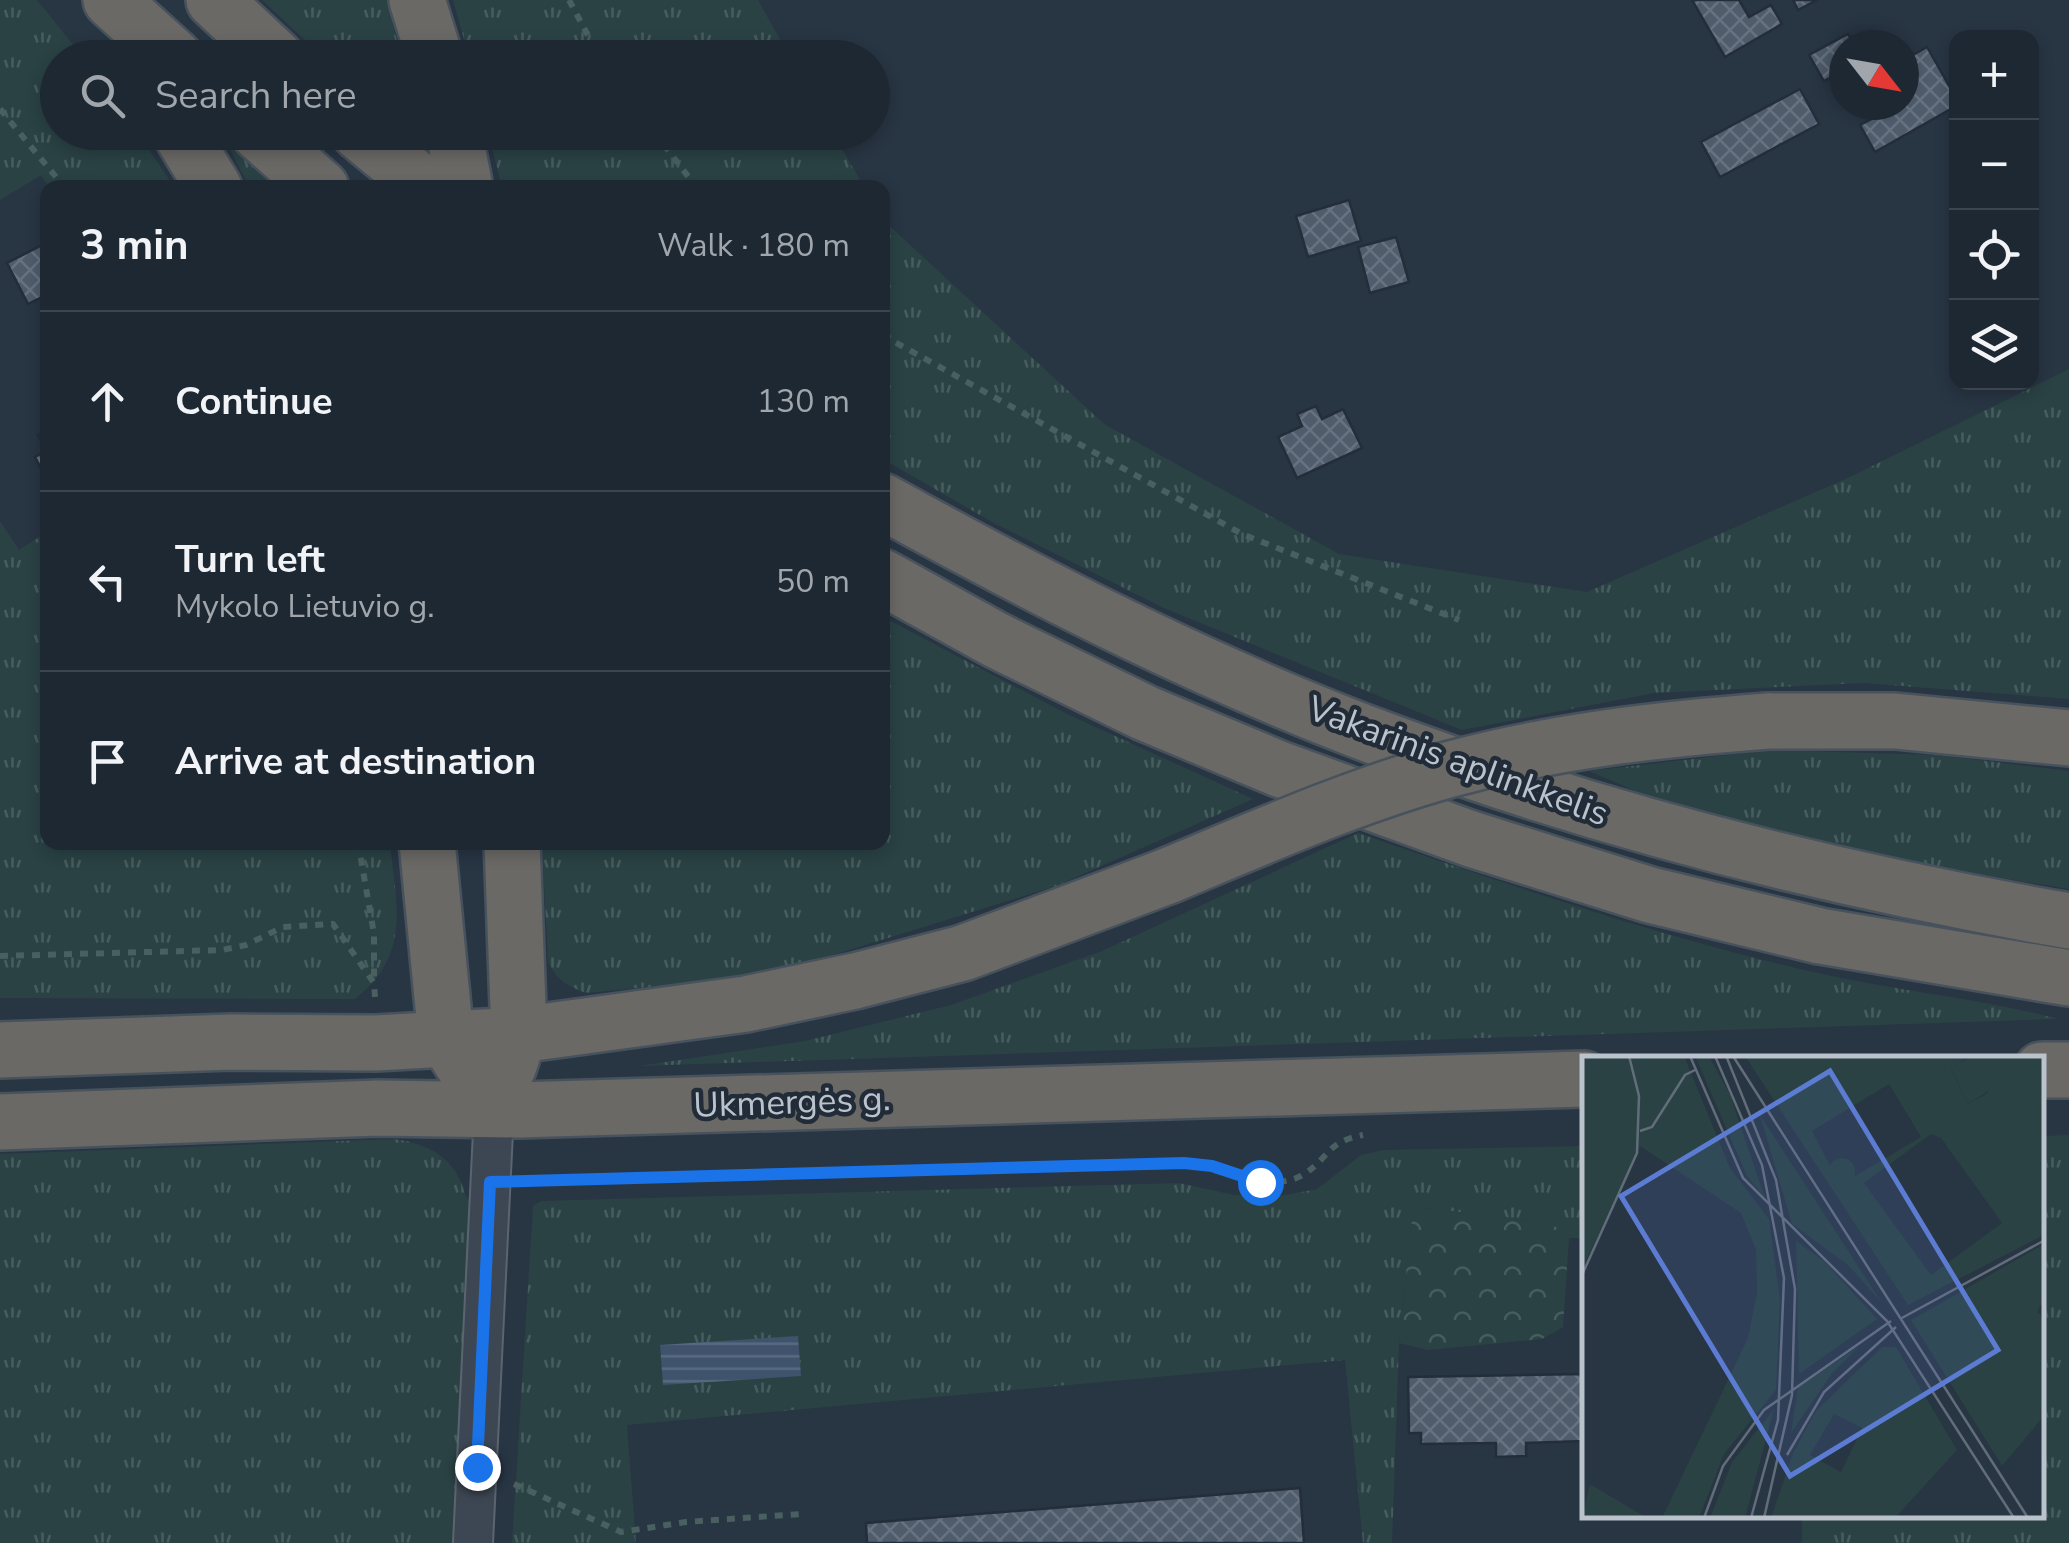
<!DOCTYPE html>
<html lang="en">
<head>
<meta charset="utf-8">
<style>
  :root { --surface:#1e2832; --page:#2b343e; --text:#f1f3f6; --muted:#a1a6ac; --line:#3c444d }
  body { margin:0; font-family:"Nunito Sans",sans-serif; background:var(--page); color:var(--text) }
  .controls { position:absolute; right:30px; top:30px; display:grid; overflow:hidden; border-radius:20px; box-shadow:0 5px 15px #0003 }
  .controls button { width:90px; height:90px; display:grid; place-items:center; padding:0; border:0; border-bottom:2px solid var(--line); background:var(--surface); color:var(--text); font:50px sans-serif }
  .compass { position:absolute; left:1829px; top:30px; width:90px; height:90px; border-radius:50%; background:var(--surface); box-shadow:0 5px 15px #0003; rotate:121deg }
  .stop { position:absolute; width:30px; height:30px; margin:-22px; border:8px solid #1a73e8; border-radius:50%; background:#fff }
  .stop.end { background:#1a73e8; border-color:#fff; box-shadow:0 2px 10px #0008 }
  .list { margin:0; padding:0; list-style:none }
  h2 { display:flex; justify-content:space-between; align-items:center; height:130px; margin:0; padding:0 40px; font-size:42px }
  h2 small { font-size:32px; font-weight:400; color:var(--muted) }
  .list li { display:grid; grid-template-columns:65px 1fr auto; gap:30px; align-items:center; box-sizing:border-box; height:180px; padding:0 40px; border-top:2px solid var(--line) }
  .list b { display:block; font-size:38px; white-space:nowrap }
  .list p { margin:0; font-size:32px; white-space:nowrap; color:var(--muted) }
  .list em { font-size:32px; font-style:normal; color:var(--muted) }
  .icon { flex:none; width:55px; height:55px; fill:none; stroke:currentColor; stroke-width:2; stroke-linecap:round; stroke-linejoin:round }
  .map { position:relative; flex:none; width:2069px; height:1543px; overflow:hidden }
  .search { position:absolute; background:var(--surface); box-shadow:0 5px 15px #0003; left:40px; top:40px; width:850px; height:110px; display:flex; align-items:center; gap:25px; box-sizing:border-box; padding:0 35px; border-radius:55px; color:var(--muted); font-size:38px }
  .panel { position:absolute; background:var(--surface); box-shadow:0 5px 15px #0003; left:40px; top:180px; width:850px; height:670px; border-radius:20px }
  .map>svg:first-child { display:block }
  .grass { fill:url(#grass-tufts) }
  .forest { fill:url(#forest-crowns) }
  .water { fill:url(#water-rules) }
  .building { fill:url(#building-cross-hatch); stroke:#232e3a; stroke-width:2.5 }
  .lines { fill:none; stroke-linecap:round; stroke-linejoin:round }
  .minor-casing { stroke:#5b6570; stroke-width:42 }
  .trunk-casing { stroke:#47525d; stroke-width:60 }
  .path { stroke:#495f60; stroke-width:6; stroke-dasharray:8 8; stroke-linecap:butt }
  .minor { stroke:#3d4753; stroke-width:38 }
  .trunk { stroke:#6a6966; stroke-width:55 }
  .trunk-bridge-casing { stroke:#47525d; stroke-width:60; stroke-linecap:butt }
  .trunk-bridge { stroke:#6a6966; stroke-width:55 }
  .route { stroke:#1a73e8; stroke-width:12 }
  .labels { text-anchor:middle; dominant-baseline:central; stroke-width:9; stroke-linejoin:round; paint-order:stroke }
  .street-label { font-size:35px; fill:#bac2cc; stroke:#212c38 }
  .inset-road { fill:none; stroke:#626d7a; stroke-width:2.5 }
  .view { fill:#5c7cd3; fill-opacity:0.15; stroke:#5c7cd3; stroke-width:5 }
  .inset-edge { fill:none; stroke:#bac2cc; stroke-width:5 }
</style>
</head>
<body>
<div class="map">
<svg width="2069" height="1543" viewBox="0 0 2069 1543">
  <defs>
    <pattern id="grass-tufts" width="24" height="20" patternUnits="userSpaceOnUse" patternTransform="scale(2.5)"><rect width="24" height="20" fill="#2a4244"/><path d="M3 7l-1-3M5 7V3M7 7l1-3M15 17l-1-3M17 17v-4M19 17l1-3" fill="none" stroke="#475c5e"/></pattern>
    <pattern id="forest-crowns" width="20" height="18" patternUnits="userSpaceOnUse" patternTransform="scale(2.5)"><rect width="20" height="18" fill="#2a4244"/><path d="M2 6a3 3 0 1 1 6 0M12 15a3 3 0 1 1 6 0" fill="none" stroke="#475c5e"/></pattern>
    <pattern id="water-rules" width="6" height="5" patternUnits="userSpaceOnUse" patternTransform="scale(2.5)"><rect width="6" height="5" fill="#3f536c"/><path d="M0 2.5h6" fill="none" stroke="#596a80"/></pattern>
    <pattern id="building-cross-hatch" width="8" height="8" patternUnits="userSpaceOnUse" patternTransform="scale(2.5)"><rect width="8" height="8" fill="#4f5c6c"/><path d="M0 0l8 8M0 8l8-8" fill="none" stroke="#667280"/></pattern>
  </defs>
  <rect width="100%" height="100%" fill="#283543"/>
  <g class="grass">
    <polygon points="0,0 37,0 83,57 58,58 58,132 138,133 174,187 49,187 41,175 0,200"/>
    <polygon points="262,0 387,0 401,57 323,57"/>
    <polygon points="453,0 758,0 790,57 469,57"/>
    <polygon points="488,133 833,133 864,187 502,187"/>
    <polygon points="228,145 275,187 249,187"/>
    <polygon points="883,220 1104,424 1339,554 1587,592 1850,477 2069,369 2069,699 1864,683 1654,693 1462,730 1164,608 992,522 883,459"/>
    <path d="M 0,521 L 19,550 L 47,532 L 48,842 L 390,843 C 396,907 412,953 355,999 L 0,998 Z"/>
    <path d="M 883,617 L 1067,714 L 1253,799 L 1056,886 L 817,960 L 733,979 L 586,993 C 567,986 557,980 548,962 L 542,843 L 882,842 Z"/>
    <polygon points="1769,750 1938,755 2069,771 2069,889 1881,858 1675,808 1589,771"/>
    <path d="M 1358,833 C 1510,885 1661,938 1818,973 C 1897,991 1979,998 2058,1019 L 639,1066 L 805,1041 L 951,1005 L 1102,951 Z"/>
    <polygon points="2069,1135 2069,1543 1802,1543 1802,1516 2042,1516 2042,1136"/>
    <path d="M 393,1139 C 420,1142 446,1152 459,1178 C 465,1189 464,1197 473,1206 L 456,1543 L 0,1543 L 0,1154 Z"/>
    <polygon points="1584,1146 1584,1238 1569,1238 1558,1228 1545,1222 1425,1208 1417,1213 1411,1224 1399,1343 1392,1543 1363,1543 1345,1360 627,1425 636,1543 512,1543 533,1206 541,1201 1179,1183 1234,1195 1275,1197 1317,1189 1361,1155 1384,1150"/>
  </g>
  <polygon class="forest" points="1425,1208 1545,1222 1558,1228 1569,1238 1563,1327 1542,1339 1428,1350 1399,1343 1411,1224 1417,1213"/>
  <polygon class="water" points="798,1336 801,1376 663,1385 660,1345"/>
  <g class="building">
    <polygon points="1692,0 1739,0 1749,17 1771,5 1782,24 1725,57"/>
    <polygon points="1793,0 1817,0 1798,10"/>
    <polygon points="1848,34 1855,45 1844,45 1844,70 1824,81 1809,55"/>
    <polygon points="1927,47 1956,98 1956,106 1875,152 1860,125 1887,111 1883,105 1904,105 1904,60"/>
    <polygon points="1800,89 1819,124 1720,177 1701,142"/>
    <polygon points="1349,200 1361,241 1308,257 1296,216"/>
    <polygon points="1396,237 1409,282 1370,293 1358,247"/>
    <polygon points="48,242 48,294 28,304 7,263"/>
    <polygon points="1316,406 1322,419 1343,409 1362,448 1297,478 1278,437 1302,426 1297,414"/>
    <polygon points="48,430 48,482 35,457 46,451 38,435"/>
    <polygon points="1584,1374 1584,1441 1526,1443 1526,1456 1496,1457 1496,1443 1421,1444 1421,1433 1409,1433 1408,1377"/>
    <polygon points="1300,1488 1304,1543 867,1543 866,1523"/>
  </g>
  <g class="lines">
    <defs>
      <polyline id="minor" points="473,1543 494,1111"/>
      <g id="trunk">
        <polyline points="111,0 175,58"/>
        <polyline points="214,0 276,58"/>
        <polyline points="417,0 435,58"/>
        <polyline points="180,132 214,188"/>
        <polyline points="258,132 321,188"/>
        <polyline points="359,132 427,188"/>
        <polyline points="454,132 465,188"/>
        <path d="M 882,501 C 1048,593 1218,679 1395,744 C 1614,825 1840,881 2069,921"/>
        <polyline points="882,577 996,640 1145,713 1279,769 1471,839 1650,895 1820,936 2069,978"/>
        <polyline points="1768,721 1895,721 2069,738"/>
        <polyline points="427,842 446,1038 465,1068"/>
        <polyline points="0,1050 231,1042 376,1043 519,1035 746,1004 855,981 963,953 1165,877"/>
        <polyline points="508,1068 519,1035 512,842"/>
        <polyline points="2042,1070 2069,1070"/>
        <polyline points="0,1122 378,1108 518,1110 1584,1079"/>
      </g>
    </defs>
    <use href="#minor" class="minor-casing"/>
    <use href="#trunk" class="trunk-casing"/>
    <g class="path">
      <polyline points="569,0 600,58"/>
      <polyline points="0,109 65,188"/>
      <polyline points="654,132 697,188"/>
      <polyline points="882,335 1242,534 1459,620"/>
      <polyline points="358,842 374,934 374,980"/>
      <polyline points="0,956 222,950 246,945 283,927 333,924 374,983 375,997"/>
      <path d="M 529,1181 L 1184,1163 C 1220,1168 1273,1196 1306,1173 C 1331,1155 1327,1142 1363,1135"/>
      <polyline points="514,1484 621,1532 686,1522 801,1514"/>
    </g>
    <use href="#minor" class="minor"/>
    <use href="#trunk" class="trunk"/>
    <defs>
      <path id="trunk-bridge" d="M 1165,877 C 1259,838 1353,796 1451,769 C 1555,741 1661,729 1768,721"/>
    </defs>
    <use href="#trunk-bridge" class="trunk-bridge-casing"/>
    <use href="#trunk-bridge" class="trunk-bridge"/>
  </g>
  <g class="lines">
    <polyline class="route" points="477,1467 490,1182 1184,1163 1212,1166 1260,1182"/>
  </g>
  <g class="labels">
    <g class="street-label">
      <text transform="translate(1458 761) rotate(20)">Vakarinis aplinkkelis</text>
      <text transform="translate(792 1102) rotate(-2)">Ukmergės g.</text>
    </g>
  </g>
  <g transform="translate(1582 1056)">
    <rect width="462" height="462" fill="#283543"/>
    <path d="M 0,0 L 102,0 L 148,112 L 187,163 L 198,243 L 194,334 L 142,398 L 117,462 L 80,462 L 166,282 L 175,236 L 174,194 L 159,157 L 58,90 L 0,213 ZM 113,0 L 127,0 L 148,39 L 183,142 L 165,120 ZM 163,0 L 462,0 L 462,179 L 326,249 ZM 386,1 L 406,37 L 386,48 L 369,13 ZM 307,28 L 339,81 L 258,129 L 230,75 ZM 349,78 L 359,82 L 420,167 L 349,219 L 282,127 ZM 178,59 L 300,247 L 266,209 L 210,168 ZM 214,185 L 242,205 L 295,263 L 217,318 ZM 462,188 L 462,243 L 455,256 L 462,262 L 462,360 L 420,410 L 329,264 ZM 278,290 L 251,316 L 209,377 L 216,331 ZM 300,291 L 314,291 L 375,394 L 313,462 L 189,462 L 211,397 L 234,355 ZM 252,358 L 280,372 L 259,416 L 228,399 ZM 192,353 L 163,462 L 128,462 L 150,406 ZM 8,428 L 65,462 L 0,462 Z" fill="#2a4244" fill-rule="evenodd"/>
    <path d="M 390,0 L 408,34 L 386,48 L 369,12 ZM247 115a13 13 0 1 1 26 0a13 13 0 1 1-26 0Z" fill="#2a4244"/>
    <path class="inset-road" d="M 108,0 L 161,122 L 305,265 L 432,462M 133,0 L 180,109 L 202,222 L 196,364 L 169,462M 151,0 L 446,462M 145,2 L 194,124 L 213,233 L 210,339 L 182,462M 58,75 L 70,71 L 103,19 L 113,14M 0,219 L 55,97 L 57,40 L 47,0M 318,263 L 463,184M 205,399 L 242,336 L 314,271M 122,462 L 141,410 L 182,354 L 309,265"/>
    <path class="view" d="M 248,15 L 416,294 L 208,420 L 39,140 Z"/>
    <rect width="462" height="462" class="inset-edge"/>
  </g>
</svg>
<div class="controls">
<button>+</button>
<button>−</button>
<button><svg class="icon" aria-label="locate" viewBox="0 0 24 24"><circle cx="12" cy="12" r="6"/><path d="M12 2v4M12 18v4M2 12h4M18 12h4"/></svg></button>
<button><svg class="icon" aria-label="layers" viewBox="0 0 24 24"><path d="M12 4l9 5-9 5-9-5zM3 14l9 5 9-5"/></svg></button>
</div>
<svg class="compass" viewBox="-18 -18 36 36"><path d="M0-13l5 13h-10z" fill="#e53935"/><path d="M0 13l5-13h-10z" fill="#a1a6ac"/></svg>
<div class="stop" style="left:1260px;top:1182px"></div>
<div class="stop end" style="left:477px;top:1467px"></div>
<div class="search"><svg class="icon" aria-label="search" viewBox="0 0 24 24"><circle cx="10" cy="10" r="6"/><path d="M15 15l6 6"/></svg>Search here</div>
<section class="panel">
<h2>3 min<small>Walk · 180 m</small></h2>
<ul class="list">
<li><svg class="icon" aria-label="ahead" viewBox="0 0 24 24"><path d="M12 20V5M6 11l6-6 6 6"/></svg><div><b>Continue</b></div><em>130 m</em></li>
<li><svg class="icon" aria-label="left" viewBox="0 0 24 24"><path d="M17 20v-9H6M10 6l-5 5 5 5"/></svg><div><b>Turn left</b><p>Mykolo Lietuvio g.</p></div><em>50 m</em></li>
<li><svg class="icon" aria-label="arrive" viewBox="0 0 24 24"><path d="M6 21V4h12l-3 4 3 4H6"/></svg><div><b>Arrive at destination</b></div></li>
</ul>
</section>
</div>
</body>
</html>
